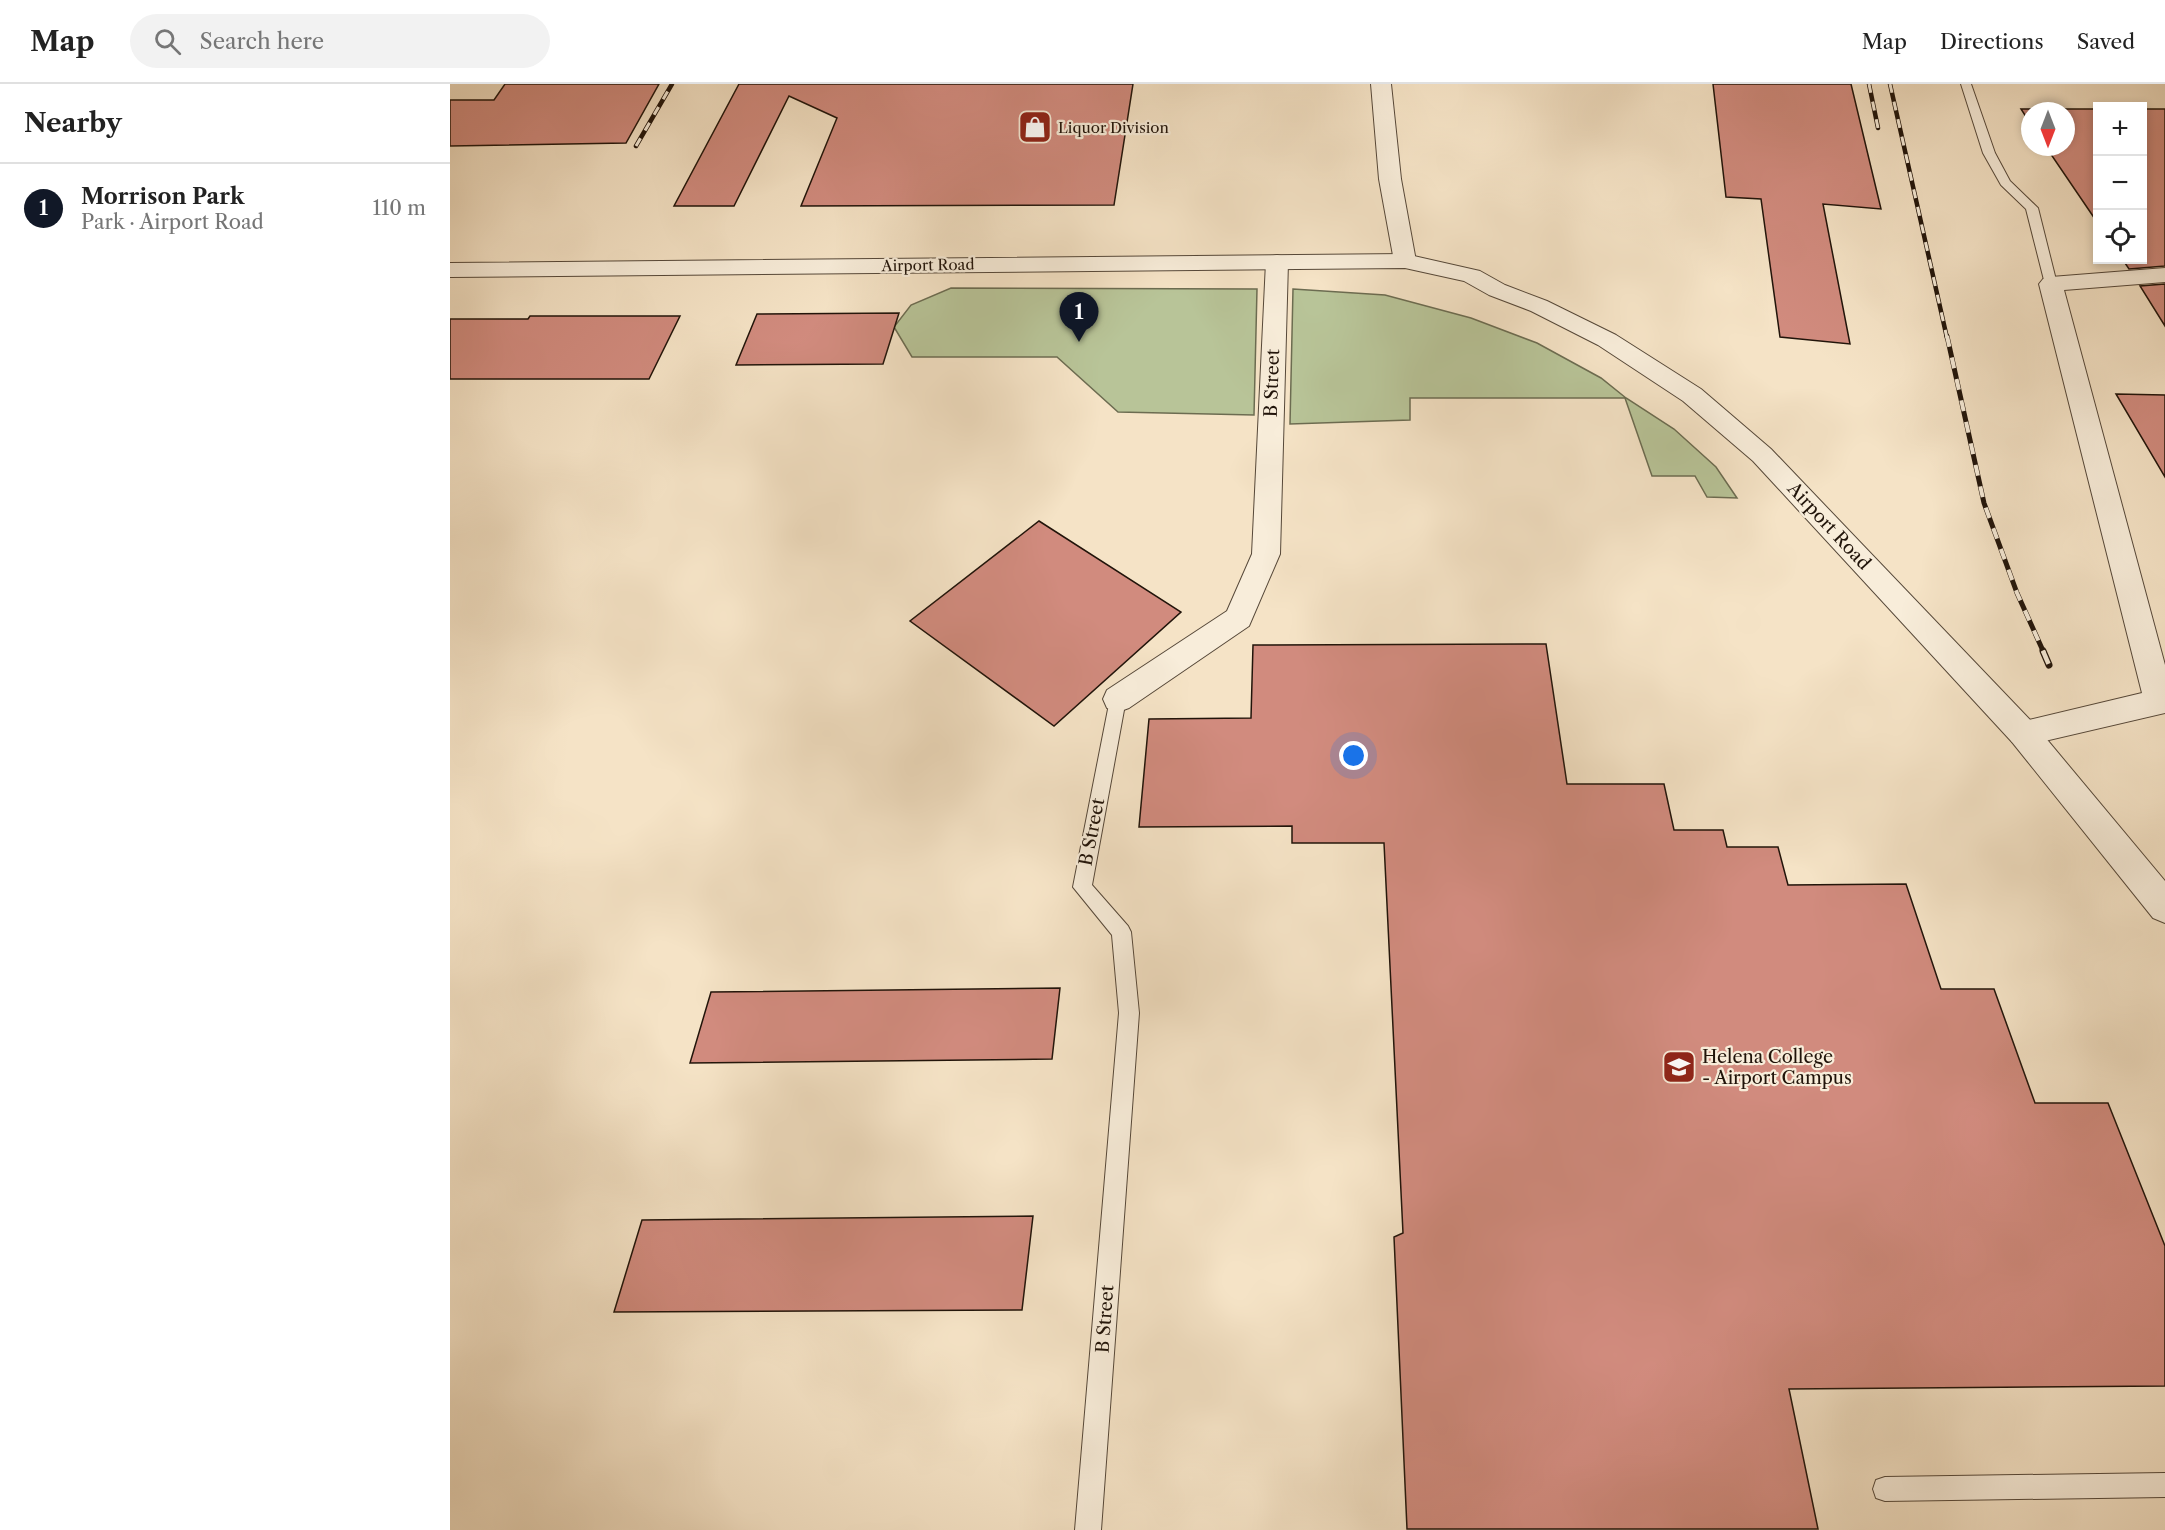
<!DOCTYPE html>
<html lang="en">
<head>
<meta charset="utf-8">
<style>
  :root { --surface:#fff; --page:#f2f2f2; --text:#222; --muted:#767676; --line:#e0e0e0; --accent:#111827 }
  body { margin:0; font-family:"Libre Caslon Text",serif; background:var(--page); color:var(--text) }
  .controls { position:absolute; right:18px; top:18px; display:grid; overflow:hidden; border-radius:0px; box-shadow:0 3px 9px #0003 }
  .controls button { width:54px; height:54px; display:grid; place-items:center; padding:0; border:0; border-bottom:2px solid var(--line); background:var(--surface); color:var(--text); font:30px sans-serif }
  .compass { position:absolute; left:1571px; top:18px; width:54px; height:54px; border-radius:50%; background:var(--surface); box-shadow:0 3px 9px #0003; rotate:180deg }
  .you { position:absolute; left:904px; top:672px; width:21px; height:21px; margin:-15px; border:4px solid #fff; border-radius:50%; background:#1a73e8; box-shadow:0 0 0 9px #1a73e833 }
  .badge { display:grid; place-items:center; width:39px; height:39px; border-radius:50%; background:var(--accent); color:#fff; font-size:20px; font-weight:700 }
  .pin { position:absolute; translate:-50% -50px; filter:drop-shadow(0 2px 3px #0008) }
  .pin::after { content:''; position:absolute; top:32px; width:21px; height:18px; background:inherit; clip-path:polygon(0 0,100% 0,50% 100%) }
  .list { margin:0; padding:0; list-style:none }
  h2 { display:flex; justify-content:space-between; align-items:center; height:78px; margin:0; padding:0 24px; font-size:26px }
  h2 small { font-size:20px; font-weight:400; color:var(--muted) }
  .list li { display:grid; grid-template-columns:39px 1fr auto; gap:18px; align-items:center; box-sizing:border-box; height:90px; padding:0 24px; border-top:2px solid var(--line) }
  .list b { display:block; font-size:22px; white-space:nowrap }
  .list p { margin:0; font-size:20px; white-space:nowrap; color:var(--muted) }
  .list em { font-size:20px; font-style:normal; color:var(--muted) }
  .icon { flex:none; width:33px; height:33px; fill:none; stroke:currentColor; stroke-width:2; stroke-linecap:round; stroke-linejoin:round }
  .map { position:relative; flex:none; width:1715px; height:1446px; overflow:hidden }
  header { display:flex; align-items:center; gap:36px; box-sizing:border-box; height:84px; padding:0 30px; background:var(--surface); border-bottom:2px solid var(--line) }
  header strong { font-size:28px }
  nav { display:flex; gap:33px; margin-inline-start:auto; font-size:21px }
  .search { width:420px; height:54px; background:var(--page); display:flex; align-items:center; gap:15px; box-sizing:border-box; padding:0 21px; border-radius:33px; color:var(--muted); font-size:22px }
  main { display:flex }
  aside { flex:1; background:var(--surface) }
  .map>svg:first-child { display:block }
  .green { fill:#b8c498; stroke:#6c6c51; stroke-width:1.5 }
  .building { fill:#d18b7e; stroke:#21140a; stroke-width:1.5 }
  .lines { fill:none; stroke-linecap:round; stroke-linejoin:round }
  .service-casing { stroke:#564839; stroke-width:2 }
  .minor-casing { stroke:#564839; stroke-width:2 }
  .tertiary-casing { stroke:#564839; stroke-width:2 }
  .service { fill:#f8edda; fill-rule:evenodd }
  .minor { fill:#f8edda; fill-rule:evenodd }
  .tertiary { fill:#f8edda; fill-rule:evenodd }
  .rail-far2-casing { stroke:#21140a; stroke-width:4.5 }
  .rail-far1-casing { stroke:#21140a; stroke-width:5 }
  .rail-casing { stroke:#21140a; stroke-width:7 }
  .rail-far2 { stroke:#f8edda; stroke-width:3; stroke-dasharray:9; stroke-linecap:butt }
  .rail-far1 { stroke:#f8edda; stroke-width:4; stroke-dasharray:11; stroke-linecap:butt }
  .rail { stroke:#f8edda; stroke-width:4.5; stroke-dasharray:14; stroke-linecap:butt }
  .labels { text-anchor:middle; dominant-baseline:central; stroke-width:4.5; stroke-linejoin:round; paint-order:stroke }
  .far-poi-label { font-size:15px; fill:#21140a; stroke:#f8edda; text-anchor:start }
  .far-street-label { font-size:15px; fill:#21140a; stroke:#f8edda }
  .street-label { font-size:18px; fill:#21140a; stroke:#f8edda }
  .poi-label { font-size:18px; fill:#21140a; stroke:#f8edda; text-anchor:start }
</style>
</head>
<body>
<header>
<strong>Map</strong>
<div class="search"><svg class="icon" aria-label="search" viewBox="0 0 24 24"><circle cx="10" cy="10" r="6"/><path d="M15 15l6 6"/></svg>Search here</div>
<nav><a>Map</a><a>Directions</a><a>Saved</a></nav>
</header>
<main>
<aside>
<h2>Nearby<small></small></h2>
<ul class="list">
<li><span class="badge">1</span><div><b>Morrison Park</b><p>Park · Airport Road</p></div><em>110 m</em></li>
</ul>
</aside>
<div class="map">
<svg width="1715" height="1446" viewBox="0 0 1715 1446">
  <rect width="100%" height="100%" fill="#f5e3c6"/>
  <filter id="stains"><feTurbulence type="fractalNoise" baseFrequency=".00333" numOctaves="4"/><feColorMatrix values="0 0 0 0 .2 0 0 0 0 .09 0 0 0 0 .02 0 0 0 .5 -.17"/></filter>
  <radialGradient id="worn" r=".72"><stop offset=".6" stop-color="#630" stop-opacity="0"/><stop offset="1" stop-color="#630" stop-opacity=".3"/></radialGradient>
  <g class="green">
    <polygon points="501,204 807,205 804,331 668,328 607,273 462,273 444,243 461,221"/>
    <polygon points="843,205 935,211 1021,234 1087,259 1151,294 1176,314 1224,345 1266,383 1287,414 1257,413 1245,392 1202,392 1175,314 960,314 960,336 840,340"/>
  </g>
  <g class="building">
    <polygon points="55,0 209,0 176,59 0,62 0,16 44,16"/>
    <polygon points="289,0 683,0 664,121 351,122 387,34 339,12 284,122 224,122"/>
    <polygon points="1263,0 1401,0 1431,125 1373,120 1400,260 1330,253 1311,115 1276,113"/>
    <polygon points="1571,25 1647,25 1647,138 1596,63 1616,63 1616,27 1580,27 1580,39"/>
    <polygon points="1692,25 1715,25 1715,182 1679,185 1673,176 1692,176"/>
    <polygon points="1715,200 1715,242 1690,202"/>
    <polygon points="449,229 433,280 286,281 307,230"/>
    <polygon points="80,232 230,232 199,295 0,295 0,235 78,235"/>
    <polygon points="1666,310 1715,311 1715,393"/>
    <polygon points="589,437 731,528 604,642 460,537"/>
    <polygon points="1096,560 1117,700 1214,700 1224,746 1273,746 1277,763 1328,763 1338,801 1456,800 1491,905 1544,905 1585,1019 1658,1019 1715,1162 1715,1302 1339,1305 1368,1445 957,1445 944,1153 953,1149 934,759 842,759 842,742 689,743 699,635 801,634 803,561"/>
    <polygon points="610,904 602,975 240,979 261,908"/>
    <polygon points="583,1132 572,1226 164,1228 192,1136"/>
  </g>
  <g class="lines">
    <defs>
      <g id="service">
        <polygon points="1511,0 1521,0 1545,69 1560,97 1588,124 1607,200 1605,203 1597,203 1595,200 1576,125 1551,101 1533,69"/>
        <polygon points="668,608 674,610 676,615 642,801 678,842 681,848 689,929 651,1446 625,1446 669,929 662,851 623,803 660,615 662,610"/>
        <polygon points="1715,1389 1715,1413 1435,1417 1426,1414 1423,1405 1426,1396 1435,1393"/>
      </g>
      <g id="minor">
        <polygon points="921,0 941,0 951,95 966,177 963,182 955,184 947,182 944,177 929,95"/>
        <polygon points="827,171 835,173 838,178 830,470 799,542 679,624 668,628 657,624 653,615 657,606 777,527 802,470 816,178 819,173"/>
        <polygon points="1715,184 1715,198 1614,206 1715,581 1715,629 1573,662 1562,658 1557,649 1562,640 1692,609 1589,200 1593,195 1601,193"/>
      </g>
      <polygon id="tertiary" points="955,170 1030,187 1055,201 1097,217 1166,251 1251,305 1321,365 1584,640 1715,797 1715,839 1703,834 1562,658 1303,377 1233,317 1148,261 1081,227 1039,211 1014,197 955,184 0,193 0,179"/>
    </defs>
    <use href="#service" class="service-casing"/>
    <use href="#minor" class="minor-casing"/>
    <use href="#tertiary" class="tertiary-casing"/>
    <use href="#service" class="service"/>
    <use href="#minor" class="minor"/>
    <use href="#tertiary" class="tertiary"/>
    <defs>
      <g id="rail-far2">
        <polyline points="1419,0 1428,44"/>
        <polyline points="1440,0 1497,254"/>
        <polyline points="186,62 222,0"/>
      </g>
      <polyline id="rail-far1" points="1497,252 1534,419 1567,509 1594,569"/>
      <polyline id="rail" points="1593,567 1599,581"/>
    </defs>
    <use href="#rail-far2" class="rail-far2-casing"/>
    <use href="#rail-far1" class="rail-far1-casing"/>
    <use href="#rail" class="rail-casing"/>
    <use href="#rail-far2" class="rail-far2"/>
    <use href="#rail-far1" class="rail-far1"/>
    <use href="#rail" class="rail"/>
  </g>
  <defs>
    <symbol id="shop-square" viewBox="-11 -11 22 22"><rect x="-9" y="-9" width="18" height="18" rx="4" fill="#8f2418" stroke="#f8edda"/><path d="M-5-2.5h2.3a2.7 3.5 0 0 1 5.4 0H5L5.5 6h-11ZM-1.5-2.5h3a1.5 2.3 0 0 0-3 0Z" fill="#fff"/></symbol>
    <symbol id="university-square" viewBox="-11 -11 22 22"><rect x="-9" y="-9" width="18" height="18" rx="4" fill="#8f2418" stroke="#f8edda"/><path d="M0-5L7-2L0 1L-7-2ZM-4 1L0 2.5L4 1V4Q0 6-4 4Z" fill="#fff"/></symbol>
  </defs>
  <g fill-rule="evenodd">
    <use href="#shop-square" x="566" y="24" width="38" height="38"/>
    <use href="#university-square" x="1210" y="964" width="38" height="38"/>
  </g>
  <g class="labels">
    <g class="far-poi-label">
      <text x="608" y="43">Liquor Division</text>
    </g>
    <g class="far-street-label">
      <text transform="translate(478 181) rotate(-1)">Airport Road</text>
    </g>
    <g class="street-label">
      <text transform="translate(822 299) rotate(-88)">B Street</text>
      <text transform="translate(1379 442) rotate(47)">Airport Road</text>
      <text transform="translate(642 748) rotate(-79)">B Street</text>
      <text transform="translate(655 1235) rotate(-86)">B Street</text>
    </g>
    <g class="poi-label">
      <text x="1252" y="973">Helena College<tspan x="1252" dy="21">- Airport Campus</tspan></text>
    </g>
  </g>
  <rect width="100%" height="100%" filter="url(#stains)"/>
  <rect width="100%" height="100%" fill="url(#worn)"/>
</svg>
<div class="controls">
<button>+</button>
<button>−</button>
<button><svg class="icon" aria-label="locate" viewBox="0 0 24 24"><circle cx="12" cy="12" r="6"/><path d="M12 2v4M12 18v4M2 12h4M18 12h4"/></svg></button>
</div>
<svg class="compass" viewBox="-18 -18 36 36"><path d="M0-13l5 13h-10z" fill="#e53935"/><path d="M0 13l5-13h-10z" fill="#767676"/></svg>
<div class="you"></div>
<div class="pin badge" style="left:629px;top:258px">1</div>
</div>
</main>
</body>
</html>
